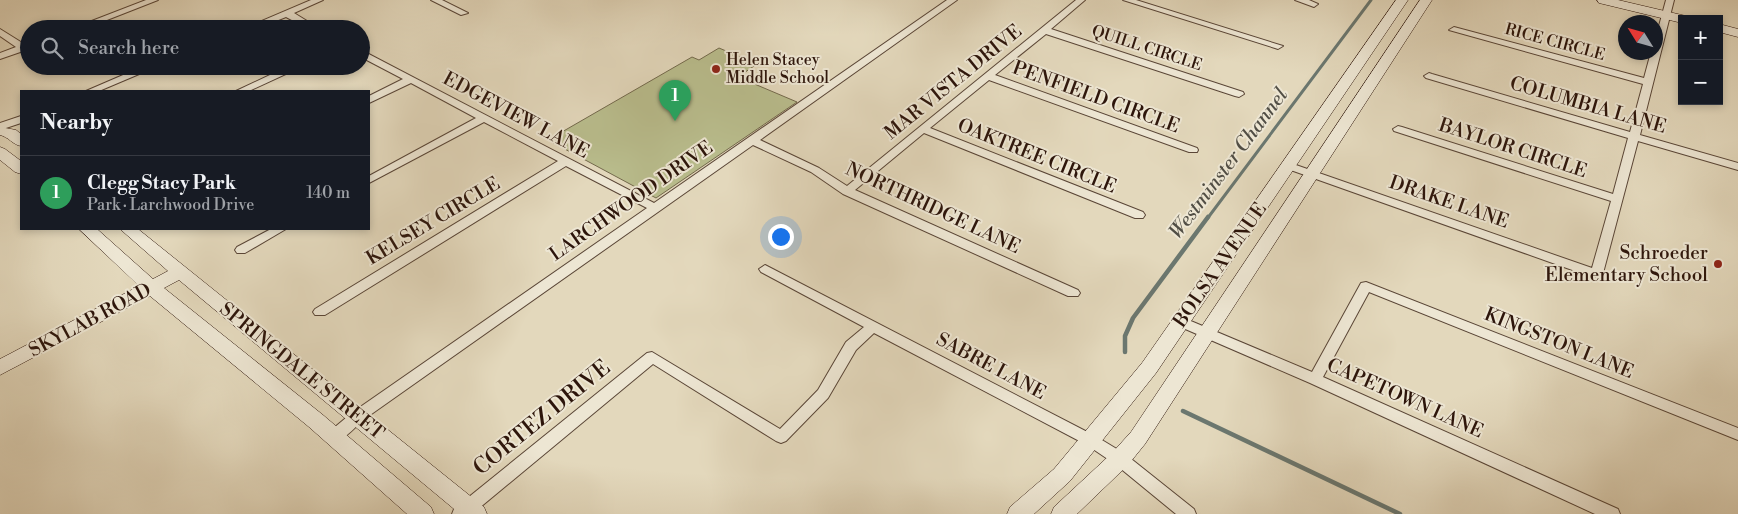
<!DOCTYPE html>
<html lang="en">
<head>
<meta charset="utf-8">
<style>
  :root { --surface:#171b24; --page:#242831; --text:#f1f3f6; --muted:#9ea1a6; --line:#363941; --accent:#c59692 }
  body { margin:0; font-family:"Libre Bodoni",serif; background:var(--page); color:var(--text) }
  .controls { position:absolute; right:15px; top:15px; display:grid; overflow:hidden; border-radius:0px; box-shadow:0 2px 8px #0003 }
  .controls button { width:45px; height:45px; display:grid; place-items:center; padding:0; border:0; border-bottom:1px solid var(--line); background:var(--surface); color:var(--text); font:25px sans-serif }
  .compass { position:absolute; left:1618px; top:15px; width:45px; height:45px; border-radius:50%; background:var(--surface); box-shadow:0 2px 8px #0003; rotate:307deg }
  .you { position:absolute; left:780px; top:236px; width:18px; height:18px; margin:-12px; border:4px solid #fff; border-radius:50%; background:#1a73e8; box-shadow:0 0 0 8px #1a73e833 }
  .badge { display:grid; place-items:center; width:32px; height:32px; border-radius:50%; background:var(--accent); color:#fff; font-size:16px; font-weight:700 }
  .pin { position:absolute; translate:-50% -41px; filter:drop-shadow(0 1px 2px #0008) }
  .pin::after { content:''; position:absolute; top:26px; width:18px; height:15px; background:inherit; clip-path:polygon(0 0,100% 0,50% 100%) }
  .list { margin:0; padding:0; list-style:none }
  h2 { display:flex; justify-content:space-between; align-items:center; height:65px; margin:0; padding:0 20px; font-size:21px }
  h2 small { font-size:16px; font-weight:400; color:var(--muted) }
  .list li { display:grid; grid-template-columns:32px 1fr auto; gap:15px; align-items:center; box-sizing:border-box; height:75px; padding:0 20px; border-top:1px solid var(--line) }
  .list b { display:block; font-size:19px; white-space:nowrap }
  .list p { margin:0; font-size:16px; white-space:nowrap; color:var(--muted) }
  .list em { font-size:16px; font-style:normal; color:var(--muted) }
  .icon { flex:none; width:28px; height:28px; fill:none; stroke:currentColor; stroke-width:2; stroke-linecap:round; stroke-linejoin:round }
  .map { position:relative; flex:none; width:1738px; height:514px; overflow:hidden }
  .search { position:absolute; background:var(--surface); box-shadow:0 2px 8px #0003; left:20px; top:20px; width:350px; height:55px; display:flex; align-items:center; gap:12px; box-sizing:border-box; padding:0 18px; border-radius:28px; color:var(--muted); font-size:19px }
  .panel { position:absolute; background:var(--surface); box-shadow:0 2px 8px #0003; left:20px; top:90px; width:350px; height:140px; border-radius:0px }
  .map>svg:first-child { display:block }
  .green { fill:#b9bd8d; stroke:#73694c }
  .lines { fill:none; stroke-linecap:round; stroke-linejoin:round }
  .stream-far1 { stroke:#6b776f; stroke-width:3 }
  .stream { stroke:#6b776f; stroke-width:4.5 }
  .street-casing { stroke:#5a4637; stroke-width:2 }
  .secondary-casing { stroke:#2d150b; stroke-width:1 }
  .street { fill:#ede6d3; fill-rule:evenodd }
  .secondary { fill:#ede6d3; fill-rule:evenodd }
  .poi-dot { fill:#8f2418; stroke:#ede6d3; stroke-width:2 }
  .labels { text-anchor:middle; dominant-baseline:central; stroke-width:4; stroke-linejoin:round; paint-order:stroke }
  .far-street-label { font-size:16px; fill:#2d150b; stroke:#ede6d3 }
  .far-poi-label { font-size:16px; fill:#2d150b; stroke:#ede6d3; text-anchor:start }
  .street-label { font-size:19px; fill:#2d150b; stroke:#ede6d3 }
  .poi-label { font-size:19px; fill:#2d150b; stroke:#ede6d3; text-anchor:end }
  .water-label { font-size:20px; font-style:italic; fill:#514e45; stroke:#ede6d3 }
  .near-street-label { font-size:22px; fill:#2d150b; stroke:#ede6d3 }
</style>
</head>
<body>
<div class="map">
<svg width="1738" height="514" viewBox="0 0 1738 514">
  <rect width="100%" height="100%" fill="#e3d8bc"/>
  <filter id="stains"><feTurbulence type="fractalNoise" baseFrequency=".004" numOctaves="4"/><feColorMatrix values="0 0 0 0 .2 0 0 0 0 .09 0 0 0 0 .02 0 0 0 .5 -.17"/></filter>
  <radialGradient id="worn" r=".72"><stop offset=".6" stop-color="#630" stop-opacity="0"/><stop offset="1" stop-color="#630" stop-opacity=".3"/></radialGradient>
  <polygon class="green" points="719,48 757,64 738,77 797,102 656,198 548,140 692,57 699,60"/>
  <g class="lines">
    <polyline class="stream-far1" points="1207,219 1371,0"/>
    <g class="stream">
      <polyline points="1125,352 1125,336 1133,318 1208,217"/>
      <polyline points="1183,411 1400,514"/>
    </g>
    <defs>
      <g id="street">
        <polygon points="146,0 158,0 84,29 71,29"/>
        <polygon points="311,0 323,0 294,13 320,29 309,29 286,17 256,29 243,29"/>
        <polygon points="431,0 442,0 468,13 461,15"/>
        <path d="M 947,0 L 957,0 L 760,140 L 819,168 L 847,186 L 1076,0 L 1085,0 L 1051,29 L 1243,92 L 1244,94 L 1239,97 L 1235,96 L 1046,34 L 995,75 L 1197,148 L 1198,150 L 1197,152 L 1189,152 L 989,80 L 930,128 L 1143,212 L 1145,215 L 1143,218 L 1135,218 L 924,133 L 855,190 L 1078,290 L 1080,293 L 1078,296 L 1068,296 L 843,194 L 811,172 L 753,145 L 363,420 C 354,428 341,445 329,440 L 326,436 L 329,432 L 353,412 L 647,208 L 566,166 L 325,315 L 315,315 L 313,312 L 315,309 L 558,161 L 484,122 L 369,183 L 369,176 L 476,118 L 411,83 L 369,103 L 369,96 L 403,79 L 361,57 L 361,50 L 654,203 Z"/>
        <polygon points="1123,0 1136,0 1283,46 1278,49 1275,48"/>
        <polygon points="1295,0 1309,0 1318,4 1314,7"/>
        <polygon points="1666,0 1674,0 1640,135 1738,163 1738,170 1638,141 1602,277 1592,277 1285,168 1283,166 1289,163 1293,164 1592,268 1611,201 1394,131 1393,129 1398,126 1402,127 1613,194 1628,138 1426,78 1424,76 1429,73 1432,74 1630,132 1643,84 1449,30 1454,27 1644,78 1651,52 1656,52 1656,37"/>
        <polygon points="0,29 24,44 29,43 29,49 0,59 0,53 16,47 0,36"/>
        <polygon points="144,66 158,66 99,91 86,91"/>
        <polygon points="289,66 303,66 249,91 236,91"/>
        <polygon points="21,116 21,123 0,130 0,123"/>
        <polygon points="271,229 286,229 245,253 237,253 235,250 237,247"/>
        <polygon points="765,265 1097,437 1125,454 1194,509 1196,514 1176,514 1115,464 1087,445 874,333 856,350 828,398 786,441 781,443 776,441 653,364 472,514 452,514 454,509 647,353 652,352 780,429 818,390 846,342 864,327 761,272 759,269"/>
        <polygon points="1366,282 1738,428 1738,440 1369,292 1323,377 1618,509 1620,514 1595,514 1310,383 1176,325 1174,322 1176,319 1186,319 1312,372 1361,283"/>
      </g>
      <g id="secondary">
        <polygon points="1396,0 1408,0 1156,373 1070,481 1034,514 1007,514 1010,507 1054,469 1142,363"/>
        <polygon points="1420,0 1432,0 1145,444 1128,465 1077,514 1051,514 1054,507 1112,453 1131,432"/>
        <polygon points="1597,0 1618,0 1686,16 1688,19 1682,19 1682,23 1599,3"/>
        <polygon points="1719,24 1738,29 1738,37 1719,32"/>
        <path d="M 0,127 L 16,130 L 21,134 L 21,146 C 13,145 9,137 0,135 Z"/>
        <polygon points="0,147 5,149 21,161 21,174 15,172 0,160"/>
        <polygon points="79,229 97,229 153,279 168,271 120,229 138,229 484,507 487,514 460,514 179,280 164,288 323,415 431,507 434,514 407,514 309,427 150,296 0,375 0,359 139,286"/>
      </g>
    </defs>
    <use href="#street" class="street-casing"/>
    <use href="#secondary" class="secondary-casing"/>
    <use href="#street" class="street"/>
    <use href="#secondary" class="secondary"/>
  </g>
  <g class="poi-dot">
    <circle cx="716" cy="69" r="5"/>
    <circle cx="1718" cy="264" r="5"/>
  </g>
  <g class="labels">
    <g class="far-street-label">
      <text transform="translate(1555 42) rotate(15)">RICE CIRCLE</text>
      <text transform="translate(1147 48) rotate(18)">QUILL CIRCLE</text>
    </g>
    <g class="far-poi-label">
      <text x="726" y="60">Helen Stacey<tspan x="726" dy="18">Middle School</tspan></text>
    </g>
    <g class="street-label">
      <text transform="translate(953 82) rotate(-39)">MAR VISTA DRIVE</text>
      <text transform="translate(1096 97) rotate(20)">PENFIELD CIRCLE</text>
      <text transform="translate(1588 105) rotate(16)">COLUMBIA LANE</text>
      <text transform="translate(516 115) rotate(28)">EDGEVIEW LANE</text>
      <text transform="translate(1513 148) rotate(18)">BAYLOR CIRCLE</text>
      <text transform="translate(1037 156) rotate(22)">OAKTREE CIRCLE</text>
      <text transform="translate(631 201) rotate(-35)">LARCHWOOD DRIVE</text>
      <text transform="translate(1449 202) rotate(19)">DRAKE LANE</text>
      <text transform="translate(933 208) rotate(25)">NORTHRIDGE LANE</text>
      <text transform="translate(433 221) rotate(-31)">KELSEY CIRCLE</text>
      <text transform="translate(1220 265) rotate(-55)">BOLSA AVENUE</text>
      <text transform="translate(90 320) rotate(-28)">SKYLAB ROAD</text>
      <text transform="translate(1559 343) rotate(22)">KINGSTON LANE</text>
      <text transform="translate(991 366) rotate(28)">SABRE LANE</text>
      <text transform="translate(302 371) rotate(39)">SPRINGDALE STREET</text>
      <text transform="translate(1405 398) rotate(24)">CAPETOWN LANE</text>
    </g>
    <g class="poi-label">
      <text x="1708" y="253">Schroeder<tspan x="1708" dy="22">Elementary School</tspan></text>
    </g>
    <g class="water-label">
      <text transform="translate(1229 164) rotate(-53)">Westminster Channel</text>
    </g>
    <g class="near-street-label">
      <text transform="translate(542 418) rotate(-39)">CORTEZ DRIVE</text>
    </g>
  </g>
  <rect width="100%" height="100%" filter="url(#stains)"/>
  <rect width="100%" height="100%" fill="url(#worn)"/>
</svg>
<div class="controls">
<button>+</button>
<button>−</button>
</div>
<svg class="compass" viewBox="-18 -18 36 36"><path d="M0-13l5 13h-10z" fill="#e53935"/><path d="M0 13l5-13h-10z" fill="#9ea1a6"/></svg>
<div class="you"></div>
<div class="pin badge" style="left:675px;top:121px;background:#2e9e5b">1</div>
<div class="search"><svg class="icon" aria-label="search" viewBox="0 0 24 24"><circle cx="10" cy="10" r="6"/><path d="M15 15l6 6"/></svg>Search here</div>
<section class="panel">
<h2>Nearby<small></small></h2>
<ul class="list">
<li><span class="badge" style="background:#2e9e5b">1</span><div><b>Clegg Stacy Park</b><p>Park · Larchwood Drive</p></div><em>140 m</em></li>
</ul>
</section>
</div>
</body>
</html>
